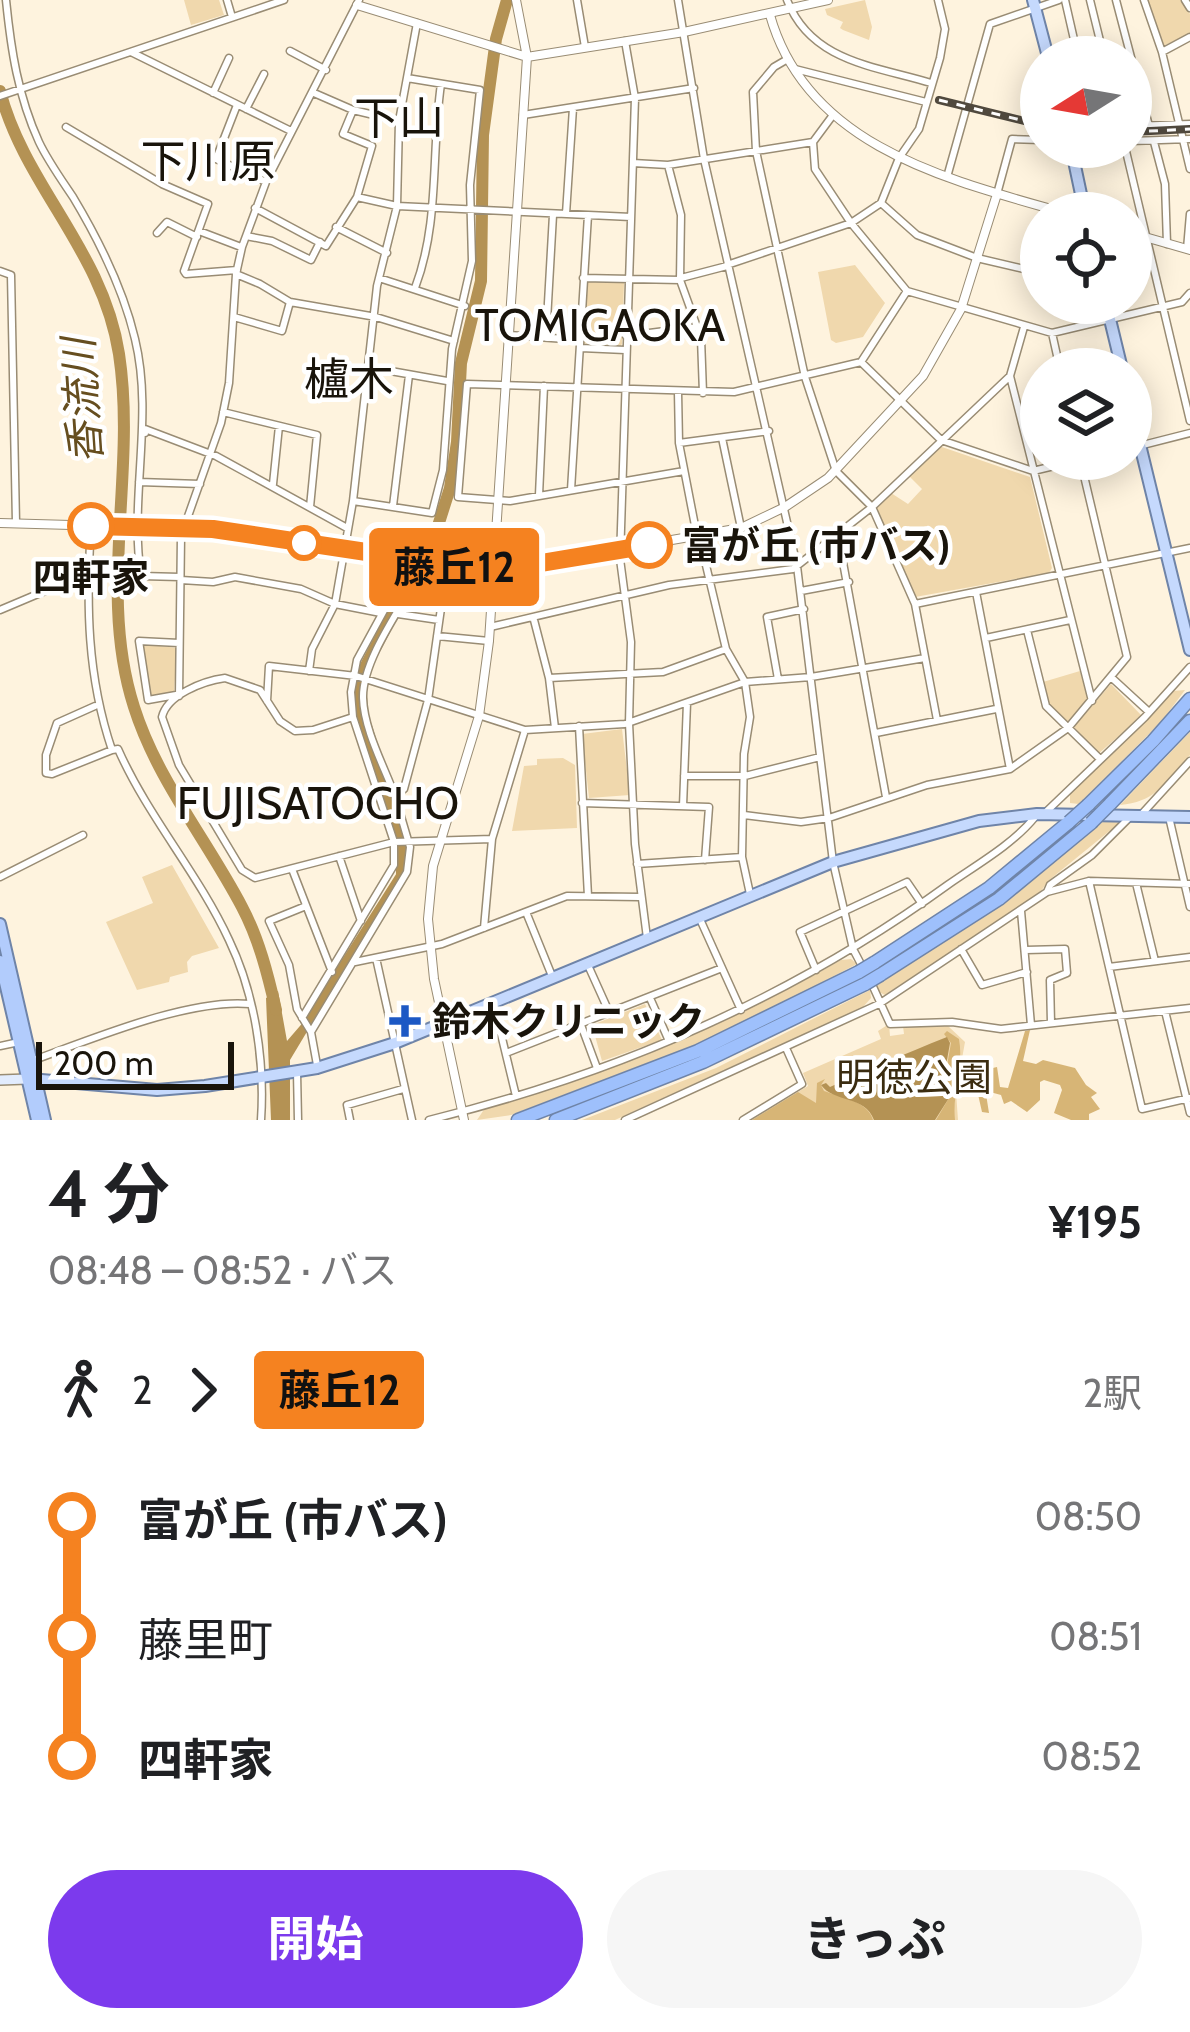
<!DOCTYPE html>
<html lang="ja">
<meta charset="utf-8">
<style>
:root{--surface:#fff;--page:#f6f6f6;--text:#202124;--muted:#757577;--accent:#7c3aed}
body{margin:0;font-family:Cabin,"Noto Sans JP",sans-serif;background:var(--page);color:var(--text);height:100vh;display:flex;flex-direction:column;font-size:45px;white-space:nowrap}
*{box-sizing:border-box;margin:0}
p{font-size:39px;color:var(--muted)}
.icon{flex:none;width:66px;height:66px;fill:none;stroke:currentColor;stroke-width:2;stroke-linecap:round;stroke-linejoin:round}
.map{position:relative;height:1120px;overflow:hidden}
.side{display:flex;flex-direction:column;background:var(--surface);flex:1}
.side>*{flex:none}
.badge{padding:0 24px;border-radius:9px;font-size:42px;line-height:78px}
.needle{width:78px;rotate:259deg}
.controls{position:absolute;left:1020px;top:36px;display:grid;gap:24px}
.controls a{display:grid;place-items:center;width:132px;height:132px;border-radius:50%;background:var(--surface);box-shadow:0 6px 30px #0003;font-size:60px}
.scale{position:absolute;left:36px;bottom:30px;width:198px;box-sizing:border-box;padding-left:12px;border:6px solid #19140b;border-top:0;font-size:33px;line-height:42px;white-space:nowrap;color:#19140b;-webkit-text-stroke:9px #fff;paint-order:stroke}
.map>.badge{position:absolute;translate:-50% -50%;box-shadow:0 0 0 6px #fff}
.legs{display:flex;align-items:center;gap:18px;height:132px;padding:0 48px;font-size:39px}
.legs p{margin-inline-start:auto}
.headline{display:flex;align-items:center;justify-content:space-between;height:204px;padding:0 48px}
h1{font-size:66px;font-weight:700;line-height:90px}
.primary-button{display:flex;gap:24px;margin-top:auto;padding:24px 48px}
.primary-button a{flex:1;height:138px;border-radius:72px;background:var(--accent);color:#fff;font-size:48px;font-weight:700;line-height:138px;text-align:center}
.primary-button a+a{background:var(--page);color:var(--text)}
ul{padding:0 48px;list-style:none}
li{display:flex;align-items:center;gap:42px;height:120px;font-size:45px}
li i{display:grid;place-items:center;width:18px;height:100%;margin:0 15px;background:currentColor}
li i::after{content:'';width:30px;height:30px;margin:-15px;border:9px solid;border-radius:50%;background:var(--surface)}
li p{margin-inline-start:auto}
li:first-child i{background:linear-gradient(#0000 50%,currentColor 0)}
li:last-child i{background:linear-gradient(currentColor 50%,#0000 0)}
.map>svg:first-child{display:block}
.green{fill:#f0d8ad}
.forest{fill:#d7b576}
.water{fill:#b49254}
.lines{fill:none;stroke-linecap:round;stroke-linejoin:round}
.river{stroke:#b49254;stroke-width:12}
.minor-casing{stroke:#998c74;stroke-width:9}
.tertiary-casing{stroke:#998c74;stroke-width:10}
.secondary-casing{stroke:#998c74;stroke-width:12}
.primary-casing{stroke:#6f84a8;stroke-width:14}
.trunk-casing{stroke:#6f84a8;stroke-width:14}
.motorway-casing{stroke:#6f84a8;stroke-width:15}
.minor{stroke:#fff;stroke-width:6}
.tertiary{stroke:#fff;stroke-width:8}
.secondary{stroke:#e2ecfe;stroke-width:9}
.primary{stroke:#c5d9fd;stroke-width:10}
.trunk{stroke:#b2ccfc;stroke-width:10}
.motorway{stroke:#9ec0fc;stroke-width:12}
.rail-casing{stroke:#50493e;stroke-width:8}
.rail{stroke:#fff;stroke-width:3;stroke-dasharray:9;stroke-linecap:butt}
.motorway-bridge-casing{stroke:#6f84a8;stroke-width:15;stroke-linecap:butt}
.motorway-bridge{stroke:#9ec0fc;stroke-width:12}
.line-1-casing{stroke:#fff;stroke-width:27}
.line-1{stroke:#f58220;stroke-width:18}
.stop-1-dot{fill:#fff;stroke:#f58220;stroke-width:6}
.poi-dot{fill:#1c58c4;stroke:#fff;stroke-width:4.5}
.labels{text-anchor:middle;stroke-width:9;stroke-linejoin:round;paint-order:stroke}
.stop-label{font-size:39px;font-weight:bold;fill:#19140b;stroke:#fff;text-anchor:start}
.poi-label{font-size:39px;font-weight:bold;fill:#19140b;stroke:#fff;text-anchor:start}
.park-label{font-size:39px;fill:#3b2c10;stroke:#fff}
.water-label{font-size:42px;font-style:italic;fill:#664e1f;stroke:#fff}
.quarter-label{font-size:45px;fill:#19140b;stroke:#fff}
</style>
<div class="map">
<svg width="1190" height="1120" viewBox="0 0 1190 1120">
<rect width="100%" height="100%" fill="#fef3de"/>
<path class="green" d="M184,0H219L224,15L191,25Z
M865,0L872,27L869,40L843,30L840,28L843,22L827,15L825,9Z
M1148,0H1181L1190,14V34L1163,46Z
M855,265L885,303L863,337L836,343L831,340L818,272Z
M589,279L624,283L622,344L619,348L582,343L585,282Z
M939,446L1030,477L1052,568L1049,573L915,597L875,510L891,493L908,504L922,489L909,476Z
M143,644L177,648L174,693L149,696Z
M1080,671L1088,700L1066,723L1048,705L1043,682Z
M1111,684L1142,716L1098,754L1074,727Z
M1185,690L1161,722L1079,804L1070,803V793L1173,691Z
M622,729L630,795L589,798L582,734Z
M1190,732V755C1166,781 1157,802 1120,805Z
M563,758L575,765L577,828L512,831L524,766L537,765V759Z
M1105,820H1123L1048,881L1039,894L885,995L879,992L876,986L1015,893Z
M172,865L219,948L192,956L187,962L188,972L170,977L169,982L137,990L106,922L153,903L142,877Z
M851,959L857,964L718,1036L511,1115L477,1120L485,1108C610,1071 729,1024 841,960Z
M870,990L871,998L863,1007L615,1120H582L716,1068Z
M645,1004L662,1040L602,1061L592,1025Z
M889,1024L890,1036L904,1034L903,1026H948L965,1042L956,1092L958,1120H750L808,1086L803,1073L881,1039L878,1031Z"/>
<path class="forest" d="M1030,1030L1023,1061L1036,1064L1043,1060L1075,1068L1086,1085L1097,1093L1091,1097L1100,1109L1089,1114V1120H1071L1054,1113L1062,1090L1060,1085L1044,1080L1040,1082V1100L1027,1112L1011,1101L1004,1104L1001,1095L990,1092L986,1094L989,1113L982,1112L977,1090L980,1071L997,1067L1000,1087L1008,1088L1025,1031Z
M947,1031L959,1039C964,1066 952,1093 955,1120H936L949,1098L943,1088L951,1043L944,1034Z
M825,1079L821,1085L824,1091C840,1097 868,1101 873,1120H752L798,1092L816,1103L817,1083Z"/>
<path class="water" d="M278,991L287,1041L312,1012L317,1015L290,1060V1120H271L266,998Z
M947,1037L950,1043L942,1088L949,1098L935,1120H874C865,1095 834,1103 821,1085L826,1083L830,1087C869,1069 902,1055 947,1037Z"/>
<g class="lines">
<path class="river" d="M0,91C25,187 103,250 119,354C137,472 97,592 134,707C157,780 207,840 242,907C259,939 268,975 276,1010
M308,1024L402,876V839L362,714L360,677L437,529L450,488L457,442L461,363L481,281L483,135L496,39L507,0"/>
<g class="minor-casing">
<path id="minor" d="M6,0C11,50 18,96 39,142C48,161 61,179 73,197C100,242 123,288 135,339C154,417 129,498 141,576L180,577
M227,0L232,17
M577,0L585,47
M678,0L704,159L797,566L833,862L853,949L863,968
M787,0C811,62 875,66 931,83
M1065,0L1078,57
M1090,0L1104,57
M1116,0L1149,126
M1144,0L1162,52L1190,169
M1185,0L1190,8
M625,41L635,98L620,559L631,642L629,723L635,844L647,938
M290,51L326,70
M131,52L291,131
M1162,52L1190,37
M786,60L774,67L753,92L756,151L805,377L836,471L872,507L915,604L937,720
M795,69L926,102
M213,93L229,58
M314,93L353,110L399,121
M0,96L284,0
M237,105L216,159L266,182
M246,109L264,74
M523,115L694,88
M833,115L813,142L815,169L851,223L907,291L1052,333L1182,302L1190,293
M1131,126L1190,124
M66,127L162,184L208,204L184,271L186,274L237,270
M1131,141L1190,139
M1154,142L1165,184L1167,244
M1125,147L1190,421
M633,163L668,165L813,142
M668,165L681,215L680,280L701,338L703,393
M947,177L990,24L1059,0
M997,194L1012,139L1041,140
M357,197L397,206L631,217
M881,203L917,235L977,258L1041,273
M255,208L326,246L357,197L372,146L343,134L353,110
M566,214L573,108
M336,227L387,253
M199,231L241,247
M157,233L167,222L197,237
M246,236L272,241L311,260L320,242
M1187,249L1190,214
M727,265L851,223L881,203L899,158L919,129L940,58L945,29L938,0
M0,271L11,275L16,523
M236,274L260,284L290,302L376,317L454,341
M379,278L465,306
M583,278L680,280
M681,278L727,266
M415,288C440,222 431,153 441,84
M234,317L282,331L290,302
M1024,327L1010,376L1092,701
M1052,333L1060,369
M507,335L580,340
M626,336L696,327
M546,338L553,215
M581,348L625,350
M861,362L941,440L1033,471L1079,460
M368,367L447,381
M678,392L679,443L697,536
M223,412L317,435L310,507
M145,433V429L216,456L347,528
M722,438L741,528
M679,443L769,431
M1131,448L1190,433
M684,471L510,501L458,497L467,384L734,392L861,362L907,291
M139,482L200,484
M273,484L279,426
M571,490L588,215
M539,495L544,386
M353,501L432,513L443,470L452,349L472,261L470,185L480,90L407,78
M393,506L409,375
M91,526C86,604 87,676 112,750L118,749C148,817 198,873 229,940C255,994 265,1061 261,1120
M838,535L886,797
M699,536L726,649L745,682L750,717L744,754L742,857L750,894
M181,580L213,582L235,577L301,589L335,604L381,613
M801,591L849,582
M976,592L1010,769
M915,604L1190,548
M0,610L71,580L87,581
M398,614L439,620
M534,620L549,678L555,728
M490,627L669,585L793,569L872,507L1010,376
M1027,630L1046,706L1099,758
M437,636L489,641
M986,638L1070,620
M309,671L312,649L335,604L353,501L377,286L397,206L399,121L417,23
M549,678L663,672L726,649
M1112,678L1149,712
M778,679L767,617L804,609
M176,695L148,700L139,641L179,643
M179,696L181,536L221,423L229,383L236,274L242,247L266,182L359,0
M267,701L269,666L356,676L525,730L625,724L745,682L811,677L925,658
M95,706L57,723L46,755V773L52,774L112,750
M353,717L313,730L295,731L280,721L260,690L225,678C203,681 167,695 162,717L179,765L242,870L255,878L394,842L492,839
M579,726L588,896
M876,733L996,709
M684,776H745L820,757
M395,796C384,766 364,730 363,698C362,657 408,599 426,562
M582,803L709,807L705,860
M683,806L687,703
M1047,811L1145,717L1190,667
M744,815L801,822L829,818L927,785L1010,769L1068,728L1127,657L1080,459
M1140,816L1190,761
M1169,817L1190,907
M339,856L361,921
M637,864L742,857
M292,869L332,972
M0,877L83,835
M1089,881L1142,1109L1190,1098
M1136,883L1155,961
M1047,892L1089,881L1190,884
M306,906L269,921L289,965L297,1009L311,1032L317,1065
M1021,911L1031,1025
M526,912L552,976
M699,917L741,1010
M484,928L492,839L525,730
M961,949L982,985L1027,972
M1026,950L1065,949L1067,973L1050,980L1051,1023
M376,958L412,1120
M355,962L442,944L567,896L640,897
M587,963L610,1014
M1109,967L1190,957
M816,970L800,932L907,882L922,904
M870,980L890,1024L952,1022L1001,1029L1190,1008
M650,998L669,1041
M493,1001L516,1096
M1165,1011L1190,1113
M302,1018L394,865V842L353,717L351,692L357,660L412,559
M581,1025L597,1068
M311,1032L407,872L410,847L395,796L404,789L428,700L447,566
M0,1046L19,1042
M506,1053L722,968
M34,1060C92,1039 190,998 250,1004
M297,1072L298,1120
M350,1120L347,1105L403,1089
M429,1120C616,1074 793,997 949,884C978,864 1013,844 1035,817
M625,1120L879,1004L1047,892L1050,885L1092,855L1131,816
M743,1120L802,1084L786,1048"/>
</g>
<g class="tertiary-casing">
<path id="tertiary" d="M357,5L527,57L684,32L828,0
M770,15C807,147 949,180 1065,213
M1131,233L1190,250
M0,523L213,529L493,571L741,528L785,507L828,478L923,376L961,309L997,194
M464,1120L434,979L428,919L433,866L479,716L489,641L527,57L516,0"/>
</g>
<g class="secondary-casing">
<path id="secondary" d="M0,1080L27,1079"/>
</g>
<g class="primary-casing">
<path id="primary" d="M1033,0L1048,57
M1071,147L1085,213
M1106,303L1122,369
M1131,408L1190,650
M30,1079L157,1090L205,1086L317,1068L395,1043L833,862L979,821L1037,814L1190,817"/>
</g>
<g class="trunk-casing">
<path id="trunk" d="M0,924L45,1120
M0,961L37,1120"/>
</g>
<g class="motorway-casing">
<path id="motorway" d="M1110,804L1190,721
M1088,805L1153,741L1190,699
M874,963L989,888L1069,822
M880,975L999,899L1091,823
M518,1120L698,1051L859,972
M556,1120L703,1062L865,984"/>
</g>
<use href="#minor" class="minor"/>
<use href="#tertiary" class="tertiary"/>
<use href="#secondary" class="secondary"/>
<use href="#primary" class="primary"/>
<use href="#trunk" class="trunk"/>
<use href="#motorway" class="motorway"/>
<g class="rail-casing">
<path id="rail" d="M939,100L1041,125
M1131,132L1190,129"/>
</g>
<use href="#rail" class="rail"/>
<g class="motorway-bridge-casing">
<path id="motorway-bridge" d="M1069,822L1088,805
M1091,823L1110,804
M859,972L874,963
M865,984L880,975"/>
</g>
<use href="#motorway-bridge" class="motorway-bridge"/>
</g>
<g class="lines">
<g class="line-1-casing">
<path id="line-1" d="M91,526L213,529L493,571L649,545"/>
</g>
<use href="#line-1" class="line-1"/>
</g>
<g class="stop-1-dot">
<circle cx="91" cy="526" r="21"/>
<circle cx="304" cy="543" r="15"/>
<circle cx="649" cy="545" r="21"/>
</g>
<path class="poi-dot" d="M399 1003h12v12h12v12h-12v12h-12v-12h-12v-12h12z"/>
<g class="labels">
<g class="stop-label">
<text x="682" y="559">富が丘 (市バス)</text>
<text x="91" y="591" text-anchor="middle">四軒家</text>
</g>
<g class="poi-label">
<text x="432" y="1035">鈴木クリニック</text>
</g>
<g class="park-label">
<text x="914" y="1091">明徳公園</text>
</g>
<g class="water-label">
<text transform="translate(82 401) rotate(-94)" y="15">香流川</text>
</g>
<g class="quarter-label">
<text x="399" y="134">下山</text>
<text x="208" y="177">下川原</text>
<text x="600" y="341">TOMIGAOKA</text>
<text x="349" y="395">櫨木</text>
<text x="318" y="819">FUJISATOCHO</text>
</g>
</g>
</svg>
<div class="controls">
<a><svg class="needle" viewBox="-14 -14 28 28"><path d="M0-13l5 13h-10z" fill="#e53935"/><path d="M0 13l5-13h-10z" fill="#757577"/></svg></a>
<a><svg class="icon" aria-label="locate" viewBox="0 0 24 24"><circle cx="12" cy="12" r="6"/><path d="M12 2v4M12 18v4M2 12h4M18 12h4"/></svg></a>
<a><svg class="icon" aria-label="layers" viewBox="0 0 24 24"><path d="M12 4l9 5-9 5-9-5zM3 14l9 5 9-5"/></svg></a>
</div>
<div class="scale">200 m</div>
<b class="badge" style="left:454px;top:567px;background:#f58220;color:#111">藤丘12</b>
</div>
<section class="side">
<div class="headline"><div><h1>4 分</h1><p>08:48 – 08:52 · バス</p></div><b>¥195</b></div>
<div class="legs"><svg class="icon" aria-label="walk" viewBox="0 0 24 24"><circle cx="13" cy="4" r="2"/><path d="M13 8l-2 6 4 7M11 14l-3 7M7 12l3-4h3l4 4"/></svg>2<svg class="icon" aria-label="forward" viewBox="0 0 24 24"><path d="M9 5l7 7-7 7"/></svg><b class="badge" style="background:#f58220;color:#111">藤丘12</b><p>2駅</p></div>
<ul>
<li><i style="color:#f58220"></i><b>富が丘 (市バス)</b><p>08:50</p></li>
<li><i style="color:#f58220"></i><span>藤里町</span><p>08:51</p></li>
<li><i style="color:#f58220"></i><b>四軒家</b><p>08:52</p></li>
</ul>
<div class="primary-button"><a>開始</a><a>きっぷ</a></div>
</section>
